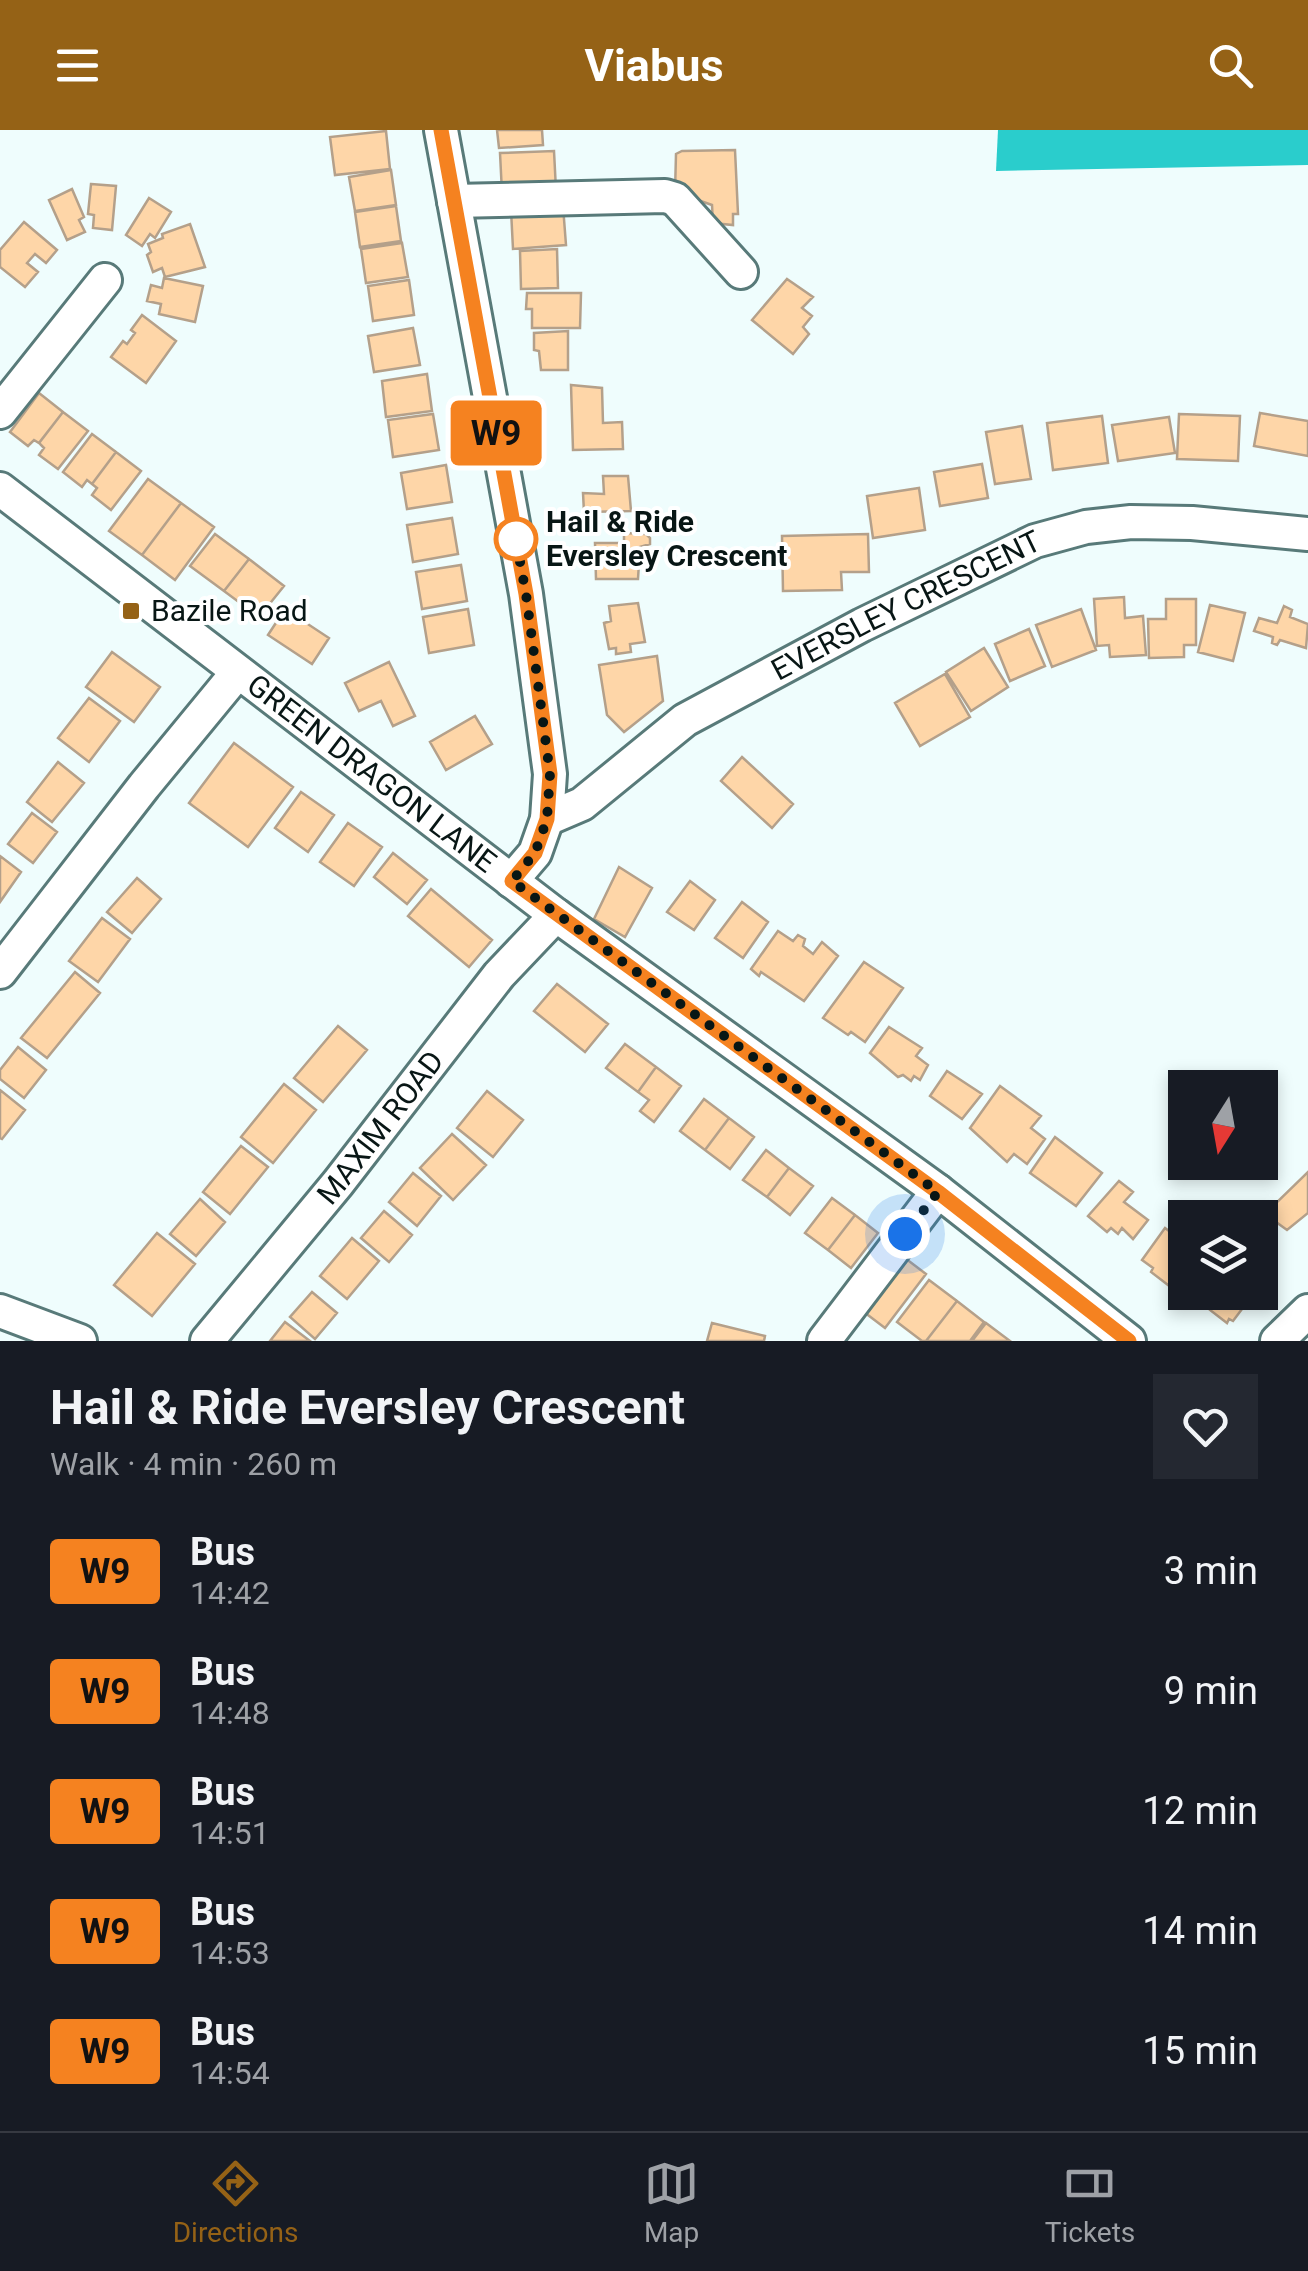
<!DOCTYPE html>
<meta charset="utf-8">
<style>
:root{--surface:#171b24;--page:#242831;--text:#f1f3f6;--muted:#9ea1a6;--line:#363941;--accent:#956216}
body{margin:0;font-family:Roboto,sans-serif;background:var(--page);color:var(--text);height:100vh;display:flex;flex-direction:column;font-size:38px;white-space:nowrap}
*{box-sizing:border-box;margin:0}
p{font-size:32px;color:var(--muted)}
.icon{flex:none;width:55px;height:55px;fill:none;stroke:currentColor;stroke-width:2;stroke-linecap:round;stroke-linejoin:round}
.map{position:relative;height:1211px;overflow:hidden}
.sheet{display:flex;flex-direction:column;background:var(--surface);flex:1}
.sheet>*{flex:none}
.badge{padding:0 20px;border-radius:8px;font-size:35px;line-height:65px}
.needle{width:65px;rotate:191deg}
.fabs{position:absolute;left:1168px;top:940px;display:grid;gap:20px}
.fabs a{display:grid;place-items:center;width:110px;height:110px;border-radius:0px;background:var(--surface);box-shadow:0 5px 15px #0003;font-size:50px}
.you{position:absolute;width:50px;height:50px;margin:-25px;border:8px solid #fff;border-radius:50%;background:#1a73e8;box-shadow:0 0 0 15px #1a73e833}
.map>.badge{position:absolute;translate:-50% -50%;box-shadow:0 0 0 5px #fff}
.round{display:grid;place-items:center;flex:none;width:105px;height:105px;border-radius:0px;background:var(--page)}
.overview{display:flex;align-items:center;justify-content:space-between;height:170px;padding:0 50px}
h1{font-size:48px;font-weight:700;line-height:75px}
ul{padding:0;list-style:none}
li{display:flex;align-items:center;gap:30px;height:120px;padding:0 50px}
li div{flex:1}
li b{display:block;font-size:38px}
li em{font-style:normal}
li .badge{min-width:110px;font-weight:700;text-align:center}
header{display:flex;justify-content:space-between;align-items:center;height:130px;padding:0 50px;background:var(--accent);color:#fff;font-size:45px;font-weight:700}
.tabs{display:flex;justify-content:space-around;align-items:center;height:140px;border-top:2px solid var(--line);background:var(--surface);font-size:28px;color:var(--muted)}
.tabs a{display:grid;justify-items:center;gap:5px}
.tabs .active{color:var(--accent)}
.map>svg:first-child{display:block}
.forest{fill:#2acdcc}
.building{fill:#fed6a8;stroke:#b4a08a;stroke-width:2.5}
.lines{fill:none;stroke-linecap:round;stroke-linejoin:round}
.minor-casing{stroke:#587a79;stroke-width:38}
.minor{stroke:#fff;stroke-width:32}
.line-casing{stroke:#fff;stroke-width:22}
.line{stroke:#f58220;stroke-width:15}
.walk{stroke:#081615;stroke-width:10;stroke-dasharray:0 18}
.stop-dot{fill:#fff;stroke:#f58220;stroke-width:5}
.poi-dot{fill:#956216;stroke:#fff;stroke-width:4}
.labels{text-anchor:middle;stroke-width:8;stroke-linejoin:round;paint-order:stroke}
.stop-label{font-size:30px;font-weight:bold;fill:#081615;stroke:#fff;text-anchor:start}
.street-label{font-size:30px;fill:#081615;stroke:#fff}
.poi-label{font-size:30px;fill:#081615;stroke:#fff;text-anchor:start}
</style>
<header><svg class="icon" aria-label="menu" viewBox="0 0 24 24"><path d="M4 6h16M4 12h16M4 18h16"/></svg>Viabus<svg class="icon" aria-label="search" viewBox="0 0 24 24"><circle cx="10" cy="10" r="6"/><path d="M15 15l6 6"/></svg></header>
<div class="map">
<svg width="1308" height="1211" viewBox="0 0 1308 1211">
<rect width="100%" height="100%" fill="#effdfd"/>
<path class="forest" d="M998,0H1308V35L996,41Z"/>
<path class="building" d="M497,0H542L543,15L499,18Z
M386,1L390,39L335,45L330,7Z
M735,20L738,84H733V95L713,93L712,75L675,62L676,24L682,21Z
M554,21L556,60L502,63L500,23Z
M391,40L396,75L355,81L349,47Z
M91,54L116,56L112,100L93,98L94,85L88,84Z
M72,59L84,87L79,90L85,102L67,110L49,70Z
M149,68L171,82L155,108L150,104L142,116L126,105Z
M396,76L401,111L360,117L355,82Z
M563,76L566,115L513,119L511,80Z
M24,92L57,120L46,133L35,124L27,133L38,142L25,157L0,137V120Z
M190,94L205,137L165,147L162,138L153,142L147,125L151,122L148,114L163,108L162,104Z
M402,113L408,147L366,153L361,119Z
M557,119L558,158L521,159L520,121Z
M164,148L203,156L195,192L159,184L161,174L147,171L151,155L162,158Z
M787,149L813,167L802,178L812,186L803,197L809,204L793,224L752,190Z
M409,150L414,185L373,191L368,156Z
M527,163H581L580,198H532V179H526Z
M142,185L176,211L146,253L111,227L123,211L127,214L135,203L131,200Z
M413,198L420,235L374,242L368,206Z
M568,201V240H541L539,221L534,220V203Z
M427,244L432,281L386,287L382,251Z
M571,255L602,258L603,293L622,292L623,319L573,320Z
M39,263L63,282L39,313L34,310L28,316L10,302Z
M63,282L88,301L58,339L39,325L44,318L39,313Z
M1260,283L1308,291V326L1254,316Z
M433,284L439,320L393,327L388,290Z
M1179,284L1240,286L1238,331L1177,329Z
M1102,286L1108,333L1053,340L1047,293Z
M1169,287L1175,323L1118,331L1112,295Z
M1022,296L1031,349L995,354L986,302Z
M92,304L116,322L92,354L87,350L82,357L63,342Z
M116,322L141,341L111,380L92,365L97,358L92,354Z
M982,334L988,368L940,376L934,342Z
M446,335L452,372L407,379L401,343Z
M603,346H628L631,381L584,382L583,363L604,364Z
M148,349L181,373L142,425L109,401Z
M919,358L925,400L873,408L867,366Z
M181,373L214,397L175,450L142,425Z
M452,388L458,424L413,432L407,395Z
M624,403L646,404L650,408V414L640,417L638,449H596L595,413H624Z
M215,404L249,429L224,461L190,436Z
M868,404L869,442H841L842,460L783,461L782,406Z
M249,429L284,456L259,487L224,461Z
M461,435L467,471L422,479L416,442Z
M1124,467L1125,488L1143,486L1146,525L1110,527L1109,515L1097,516L1094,469Z
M1166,469H1196V515H1184V527L1149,528L1148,489H1166Z
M638,473L645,512L630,514L631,522L616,524V518L609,519L604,493L611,491L609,476Z
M1210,475L1245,483L1233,531L1198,522Z
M1284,476L1292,480L1290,487L1308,494L1306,518L1280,510L1277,515L1272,513L1273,507L1254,501L1259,488L1277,493Z
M285,479L329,508L312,534L268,505Z
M468,479L474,515L429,523L423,487Z
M1081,479L1096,520L1052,537L1036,495Z
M1029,499L1045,536L1010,551L995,514Z
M984,518L1008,557L971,581L946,542Z
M112,522L160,557L134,592L86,557Z
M657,526L663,571L624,602L607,585L599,535Z
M389,532L415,586L393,596L381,571L359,581L345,553Z
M945,544L970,587L920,616L895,573Z
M89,568L120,591L89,632L58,608Z
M475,586L492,614L446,640L430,612Z
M234,613L293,657L248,717L189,673Z
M742,627L793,674L772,698L721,651Z
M58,632L84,653L52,692L27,672Z
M301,662L334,685L308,722L275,698Z
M32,683L57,702L33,733L8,714Z
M348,693L382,717L354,756L320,732Z
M393,723L427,750L407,774L374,747Z
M0,726L21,742L0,772Z
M619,737L652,758L625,807L594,789Z
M137,748L161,769L132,803L107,782Z
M690,751L715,770L694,800L667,782Z
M431,759L492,810L469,837L408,786Z
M742,772L768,792L743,828L715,808Z
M102,788L130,809L98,852L69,831Z
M778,801L793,811L798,805L805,809L803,816L813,824L822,812L838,826L804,871L761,842L759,846L751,839Z
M864,832L903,858L865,912L851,902L848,905L823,888Z
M75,842L100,863L47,928L21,908Z
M557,854L608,894L585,922L534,881Z
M338,896L367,920L323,972L294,948Z
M889,897L922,918L916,926L928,935L920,950L914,946L911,951L903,945L898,947L870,923Z
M625,914L656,937L638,962L606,938Z
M18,917L46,940L24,968L0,949V940Z
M656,937L681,956L654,992L640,981L649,970L638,962Z
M947,941L982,964L962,989L930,966Z
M284,954L316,980L273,1033L241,1007Z
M1000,956L1041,986L1031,998L1045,1009L1027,1034L1014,1024L1007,1032L970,998Z
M0,960L25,980L2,1009L0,1008Z
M487,961L523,990L493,1027L457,998Z
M704,969L729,988L705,1020L680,1001Z
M729,988L754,1007L730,1039L705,1020Z
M452,1004L486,1035L453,1070L420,1038Z
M1055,1007L1102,1043L1076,1076L1030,1043Z
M241,1016L268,1037L230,1084L203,1062Z
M766,1020L789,1038L767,1067L743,1050Z
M789,1038L813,1056L790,1085L767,1067Z
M1308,1042V1083L1287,1100L1265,1084Z
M413,1043L441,1066L417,1096L389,1072Z
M1119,1051L1133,1062L1124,1072L1148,1090L1133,1109L1122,1098L1118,1104L1111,1098L1107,1102L1088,1086Z
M832,1068L855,1085L828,1120L805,1103Z
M200,1069L225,1092L196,1126L170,1104Z
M384,1081L412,1105L389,1132L361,1108Z
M855,1085L878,1103L851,1138L828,1120Z
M1165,1098L1185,1113L1183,1158L1172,1150L1168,1155L1151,1142L1153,1138L1142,1130Z
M157,1103L195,1134L152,1186L114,1155Z
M352,1108L379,1131L347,1169L320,1146Z
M901,1125L926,1144L885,1198L860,1179Z
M929,1150L957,1171L926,1211H922L897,1192Z
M312,1162L337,1183L315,1209L290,1187Z
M1193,1162H1253L1254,1163L1233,1191L1229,1189L1227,1193L1210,1180L1212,1176Z
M957,1171L984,1192L970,1211H926Z
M285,1192L310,1211H270Z
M712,1193L765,1206L764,1211H707Z
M986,1193L1010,1211H972Z"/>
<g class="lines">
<g class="minor-casing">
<g id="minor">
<path d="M441,0L526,464L550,644L547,689L535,723L511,751"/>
<path d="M454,71L665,66L675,69L741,142"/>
<path d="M0,282L105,150"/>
<path id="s1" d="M0,359L556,785L938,1061L1129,1211"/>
<path id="s2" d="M547,689L582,674L685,590L862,495L1035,411L1086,397L1131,392L1192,393L1308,404"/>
<path d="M0,842L144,656L237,543"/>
<path d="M0,1181L80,1211"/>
<path id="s3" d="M207,1211L338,1053L499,845L556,785"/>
<path d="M824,1211L938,1061"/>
<path d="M1277,1211L1308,1181"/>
</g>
</g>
<use href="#minor" class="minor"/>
</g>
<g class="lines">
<g class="line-casing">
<path id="line" d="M441,0L526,464L550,644L547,689L535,723L512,751L938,1062L1129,1211"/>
</g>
<use href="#line" class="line"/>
<path class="walk" d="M516,409L513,394L526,464L550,644L547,689L535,723L512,751L938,1062L905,1104"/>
</g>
<circle class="stop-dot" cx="516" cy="409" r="20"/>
<rect class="poi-dot" x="121" y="471" width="20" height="20" rx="5"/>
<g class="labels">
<g class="stop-label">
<text x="546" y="402">Hail &amp; Ride<tspan x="546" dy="34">Eversley Crescent</tspan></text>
</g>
<g class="street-label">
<text dy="10" stroke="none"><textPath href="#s2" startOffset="420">EVERSLEY CRESCENT</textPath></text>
<text dy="10" stroke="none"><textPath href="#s1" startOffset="468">GREEN DRAGON LANE</textPath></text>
<text dy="10" stroke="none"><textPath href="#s3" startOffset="275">MAXIM ROAD</textPath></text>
</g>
<g class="poi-label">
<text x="151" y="491">Bazile Road</text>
</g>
</g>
</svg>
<div class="fabs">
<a><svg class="needle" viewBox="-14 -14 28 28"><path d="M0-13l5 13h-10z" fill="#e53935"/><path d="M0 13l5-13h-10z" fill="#9ea1a6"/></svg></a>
<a><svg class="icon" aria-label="layers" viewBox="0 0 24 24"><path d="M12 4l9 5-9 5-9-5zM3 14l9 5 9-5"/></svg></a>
</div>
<div class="you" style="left:905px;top:1104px"></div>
<b class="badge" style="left:496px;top:303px;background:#f58220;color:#111">W9</b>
</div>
<section class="sheet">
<div class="overview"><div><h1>Hail &amp; Ride Eversley Crescent</h1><p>Walk · 4 min · 260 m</p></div><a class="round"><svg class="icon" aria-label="heart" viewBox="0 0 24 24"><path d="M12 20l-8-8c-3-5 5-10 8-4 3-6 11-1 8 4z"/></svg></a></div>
<ul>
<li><span class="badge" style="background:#f58220;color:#111">W9</span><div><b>Bus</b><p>14:42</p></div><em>3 min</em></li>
<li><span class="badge" style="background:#f58220;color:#111">W9</span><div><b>Bus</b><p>14:48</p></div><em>9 min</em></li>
<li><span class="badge" style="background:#f58220;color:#111">W9</span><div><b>Bus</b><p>14:51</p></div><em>12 min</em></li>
<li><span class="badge" style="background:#f58220;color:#111">W9</span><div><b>Bus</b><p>14:53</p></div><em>14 min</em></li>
<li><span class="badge" style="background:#f58220;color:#111">W9</span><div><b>Bus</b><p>14:54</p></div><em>15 min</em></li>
</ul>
</section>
<nav class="tabs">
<a class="active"><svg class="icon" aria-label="directions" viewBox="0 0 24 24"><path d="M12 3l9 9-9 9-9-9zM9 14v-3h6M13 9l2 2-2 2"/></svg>Directions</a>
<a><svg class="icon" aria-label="map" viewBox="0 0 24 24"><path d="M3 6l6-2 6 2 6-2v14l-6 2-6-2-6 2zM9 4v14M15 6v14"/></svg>Map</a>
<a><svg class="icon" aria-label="tickets" viewBox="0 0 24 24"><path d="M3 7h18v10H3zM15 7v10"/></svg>Tickets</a>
</nav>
